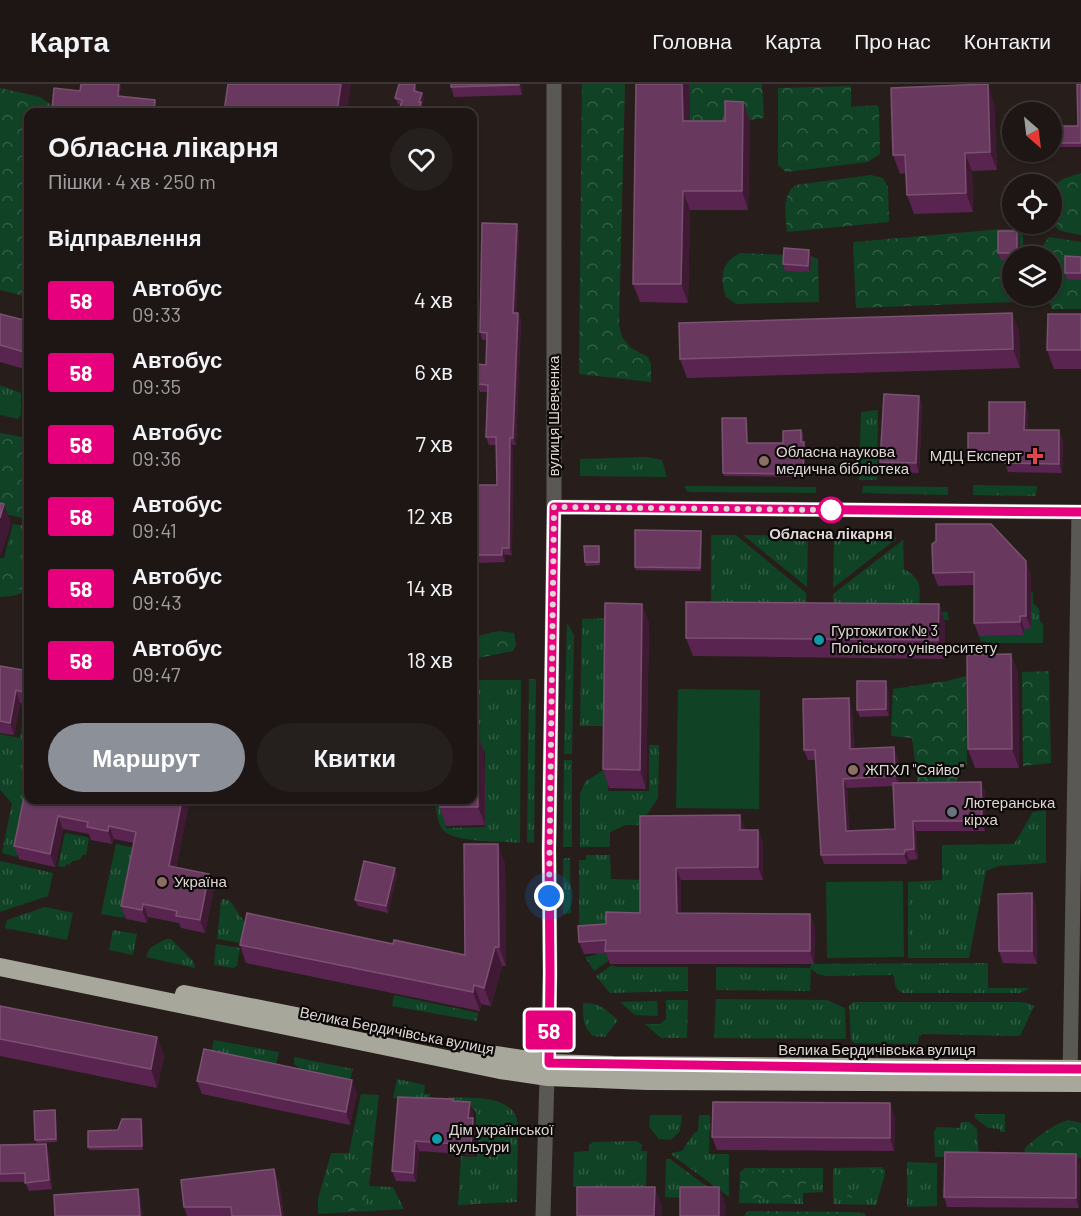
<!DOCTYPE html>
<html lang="uk">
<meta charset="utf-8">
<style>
:root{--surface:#1d1614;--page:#251f1d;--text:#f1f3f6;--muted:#a09fa0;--line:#3b3534;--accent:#8c9099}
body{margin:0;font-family:Barlow,sans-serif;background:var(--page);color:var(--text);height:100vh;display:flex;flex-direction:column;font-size:22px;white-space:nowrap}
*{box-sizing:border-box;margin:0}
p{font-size:20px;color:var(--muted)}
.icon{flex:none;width:33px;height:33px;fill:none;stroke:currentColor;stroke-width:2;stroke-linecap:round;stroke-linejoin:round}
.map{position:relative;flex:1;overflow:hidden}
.panel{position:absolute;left:24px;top:24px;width:453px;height:696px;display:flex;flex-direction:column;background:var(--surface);border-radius:12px;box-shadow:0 2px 4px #0004,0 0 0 2px var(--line)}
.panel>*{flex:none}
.badge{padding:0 12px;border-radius:4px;font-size:21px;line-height:39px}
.needle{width:39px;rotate:152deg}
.controls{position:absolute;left:1002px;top:18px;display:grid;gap:12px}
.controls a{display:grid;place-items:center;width:60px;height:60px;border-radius:50%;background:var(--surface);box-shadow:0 2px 4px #0004,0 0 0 2px var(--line);font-size:30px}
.you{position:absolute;width:30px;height:30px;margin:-15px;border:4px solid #fff;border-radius:50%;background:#1a73e8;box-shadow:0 0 0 9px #1a73e833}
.map>.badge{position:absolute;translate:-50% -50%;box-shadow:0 0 0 3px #fff}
h2{padding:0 24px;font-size:22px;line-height:54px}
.round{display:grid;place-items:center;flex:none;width:63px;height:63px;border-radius:32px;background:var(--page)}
.summary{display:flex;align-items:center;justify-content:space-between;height:102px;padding:0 24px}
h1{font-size:28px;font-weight:800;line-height:45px}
.action{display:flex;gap:12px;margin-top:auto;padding:12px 24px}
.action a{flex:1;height:69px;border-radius:36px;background:var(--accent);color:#fff;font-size:24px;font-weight:800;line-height:69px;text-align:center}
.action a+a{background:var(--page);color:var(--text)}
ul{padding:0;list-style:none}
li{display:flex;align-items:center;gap:18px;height:72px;padding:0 24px}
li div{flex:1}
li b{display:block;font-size:22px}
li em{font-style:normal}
li .badge{min-width:66px;font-weight:700;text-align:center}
header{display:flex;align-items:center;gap:36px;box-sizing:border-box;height:84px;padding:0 30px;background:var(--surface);border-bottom:2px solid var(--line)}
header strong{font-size:28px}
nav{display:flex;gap:33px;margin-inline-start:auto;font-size:21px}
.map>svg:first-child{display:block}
.grass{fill:url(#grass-tufts)}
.forest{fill:url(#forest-crowns)}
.pitch{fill:#104225}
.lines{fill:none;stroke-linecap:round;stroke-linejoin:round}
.minor{stroke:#595854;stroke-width:15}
.highway{stroke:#a8a79b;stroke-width:18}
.wall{fill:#5a2450;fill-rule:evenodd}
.shaded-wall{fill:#401a35}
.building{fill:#68385e;stroke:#7b5171;stroke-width:1.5}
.line-casing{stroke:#fff;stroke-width:14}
.line{stroke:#e6007e;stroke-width:9}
.walk{stroke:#ded7d5;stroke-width:6;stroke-dasharray:0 10.8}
.health-dot{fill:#e0444e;stroke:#0d0908;stroke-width:2}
.education-dot{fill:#8d6e63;stroke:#0d0908;stroke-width:2}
.stop-dot{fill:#fff;stroke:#e6007e;stroke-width:3}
.culture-dot{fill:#0f9aa8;stroke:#0d0908;stroke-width:2}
.worship-dot{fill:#6b7280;stroke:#0d0908;stroke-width:2}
.labels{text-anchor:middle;stroke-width:4.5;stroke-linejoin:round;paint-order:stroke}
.street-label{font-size:15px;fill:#ded7d5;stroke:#0d0908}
.poi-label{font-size:15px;fill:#ded7d5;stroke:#0d0908;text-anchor:start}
.stop-label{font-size:15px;font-weight:bold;fill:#ded7d5;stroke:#0d0908}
</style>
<header>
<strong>Карта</strong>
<nav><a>Головна</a><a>Карта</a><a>Про нас</a><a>Контакти</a></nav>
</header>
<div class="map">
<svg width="1081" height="1132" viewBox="0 0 1081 1132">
<defs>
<pattern id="grass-tufts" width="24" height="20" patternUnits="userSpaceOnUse" patternTransform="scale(1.5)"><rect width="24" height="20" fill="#104225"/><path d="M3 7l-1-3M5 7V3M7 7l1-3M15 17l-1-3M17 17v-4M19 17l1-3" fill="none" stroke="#325d44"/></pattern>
<pattern id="forest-crowns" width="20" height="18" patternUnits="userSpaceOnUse" patternTransform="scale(1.5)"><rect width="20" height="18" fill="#104225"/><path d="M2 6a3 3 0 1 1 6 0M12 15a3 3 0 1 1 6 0" fill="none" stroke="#325d44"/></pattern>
</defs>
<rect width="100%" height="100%" fill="#271e1b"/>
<path class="grass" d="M0,301L21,309V331L18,335L0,331Z
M878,326L877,396H859L861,328Z
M647,373L662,376L667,393L580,392V375Z
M973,401L1037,402L1036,412L973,411Z
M684,402L816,403V409L691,408L687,407Z
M863,402L948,403V411L862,409Z
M13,440L27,442L28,445L24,493H28V507L12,512L0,513V474H4Z
M711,451H736L806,509L807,524L711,523Z
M743,451L808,452L807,503Z
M834,452L896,453L895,456L833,504Z
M903,456L904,485C925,497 919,505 919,528H947L949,536C920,535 854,539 833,519V510Z
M1031,508H1033V519L1039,525L1040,537L1043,540V559H987L981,557L979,552L1024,551V545L1031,544Z
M610,534V642H580L582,535Z
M567,539L574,551L572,670H564Z
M529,595H536L534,759L527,758Z
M473,596H521L520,759C503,757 452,759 442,745C437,738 437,726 435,717H446V744L485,743V667H473Z
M26,621L28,622V713L17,773L2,769L12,719L0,706V650L20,654Z
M649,661H659L658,714L640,741H626L610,748V763H580V710L585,698L608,683V707H649Z
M564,676H572V763H563Z
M1046,726V779L999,782L986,787L969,874H908V798L942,796V761L1014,760L1033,728Z
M65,749L87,753L89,755L86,771H83L79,776L73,777L69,781L66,780L65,783L58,782Z
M116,760L140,765L124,834L101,830Z
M586,771H610L611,795L641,796L642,839H608V877L594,887L585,873L596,871L595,853L579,847V776H586Z
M565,774H570L571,829L563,830V775Z
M0,777L53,789L48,812L0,828Z
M223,815L230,817L245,839L241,859L217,855L221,817Z
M45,823L73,829L67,856L5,844L7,836Z
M113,846L137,850L133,871L109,866Z
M166,855H171L194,878L195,884L146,873L150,864Z
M216,860L240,864L237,882L233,884L214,881Z
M988,879V904H1030L1020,909H903C894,906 895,899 894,891L826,892L818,890L811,885L810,907L716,906V883L810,884L811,880Z
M612,881L617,883H688V907L610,909L596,892Z
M394,911L478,929L477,937L392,922Z
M716,915L827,916L845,924L846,955L714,954Z
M666,916H688L687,954H661L645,940H660L666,935Z
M657,917L658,932L635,931L620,918Z
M853,918H1019L1028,919L1034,922L1020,952L924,950L919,952L918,960L854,959L851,956L849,922Z
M583,919C599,918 606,926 618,936L605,953L593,952C583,943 583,933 583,919Z
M214,956L279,968L276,981L211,969Z
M294,973L353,985L350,997L303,987L294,980Z
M397,995L425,1001L424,1010H430V1017L393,1014Z
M361,1010L379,1011L369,1102L393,1103L404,1125L318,1130V1115L331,1069H349Z
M448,1013C471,1015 514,1009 518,1040L517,1118L458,1121L461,1072L477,1073L479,1044L476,1040V1028L472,1024L447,1020Z
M975,1030H1005V1048H1000V1045L988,1044L975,1034Z
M650,1031H682L680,1047L671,1056L659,1055L649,1043Z
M699,1031H710L709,1070H729V1113L672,1071V1069L682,1067L694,1049L698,1047Z
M961,1038H969L977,1045L979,1074L935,1073L934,1048L937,1043L960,1044Z
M637,1057L642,1061L641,1067H647L646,1103H573L574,1068L589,1067V1061L593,1058Z
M666,1075H670L725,1116L665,1113Z
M907,1078L937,1079V1122L907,1123Z
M882,1083L885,1086V1090L876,1121L833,1120V1084Z
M745,1084H823V1108L803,1109V1120L739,1119L740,1091V1088Z"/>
<path class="forest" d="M582,0H625L619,241L622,253L631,264L648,273L651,280V298L579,290Z
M689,0H762L764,34L750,36L690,56Z
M851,2V23L877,21L879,24L880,70L868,78L786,88L778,81V4Z
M0,4L40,13L53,22L52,28H28V213L0,206Z
M1081,89V151L1061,147L1051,140L1052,103L1063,95Z
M871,91L883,94L888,103L889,138L787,148C786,131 781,113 795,101Z
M1002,145H1018L1023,151V172H1012V212H1022L1013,218L856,224L853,163L854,158Z
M1049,153L1081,158V225H1052L1047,212H1052V172H1044L1043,161Z
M740,169L811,172L818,175L819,218L736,220L726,213C720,194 720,179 740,169Z
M0,349L28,354L27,435L0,429Z
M0,484C7,484 13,484 16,491L28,495V504L0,508Z
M499,547L514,549L516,561L513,567L473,575V553Z
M1049,587L1051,679L1023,682L1022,588Z
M966,592L967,680L955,699L918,701L912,654L891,652L893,605L947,597Z
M1068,1036L1081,1039V1074L1024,1071L1025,1064C1037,1053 1052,1041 1068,1036Z
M363,1040L372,1045L373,1052L366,1118L361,1125L357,1126C332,1128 317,1132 322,1101L331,1095L330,1082L334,1076C346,1073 348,1082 360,1072L361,1065L356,1045Z
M856,1084L883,1086C885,1109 868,1121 847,1112L848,1109C855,1105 861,1103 869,1104L875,1100L873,1092L856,1088Z
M803,1085L807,1091C806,1117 789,1114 769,1114C761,1114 753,1115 745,1115L742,1111L741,1093L745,1088Z
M748,1127L849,1128L864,1129L866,1132H744Z"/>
<path class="pitch" d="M678,605L760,606L759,725L676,724Z
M903,797L904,873L827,874L826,798Z"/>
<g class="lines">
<path class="minor" d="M554,423L1081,428
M1070,995L1079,428
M543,1132L550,889L549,766L554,423V0"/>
<path class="highway" d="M0,883L500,986L548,993L647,997L1081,999
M184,910L316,936
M469,967L549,979L613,981L1081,985"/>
</g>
<path class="wall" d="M81,0H121L119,12L155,16L156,20V28H53L52,26L80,7Z
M415,0L417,8L422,9L424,15L422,21L424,25L423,28H399L401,21L398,20L395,14Z
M522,0V11L454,13L451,3Z
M1081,0V63H1052V42H1078Z
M743,18L750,36L748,126H690L688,219L640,218L633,200L690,37H725Z
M994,19L997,86L972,87L973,128L914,130L907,111L906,89L900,90L893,71Z
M517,140L519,148L516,229H518L521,236L516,361H513L512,471H505V478L479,479L476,471V458H472V401H497L496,361H489L486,353L487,308H480L477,300L486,281L487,256H482L480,248Z
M1020,154V172H1012V176H1001L998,169Z
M811,172L810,188L785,187L783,180Z
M1081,173V196L1067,195L1065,189Z
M1012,229L1019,248L1020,284L687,294L680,275Z
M0,230L28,237V286L0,278Z
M1081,230V285H1054L1047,266Z
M919,312L922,322L919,389L884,388L880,378Z
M1028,328V346L1063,355L1062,389L1008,388L1005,378L971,377L968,368L989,349Z
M748,337V359H783L801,346L803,350V358L805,361L804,393L724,392L723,389Z
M702,450L701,487L636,486L635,483Z
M932,460L1031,490V544L1024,545V551L979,552L974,539V501L938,502L933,489Z
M599,462L600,465V481L586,482L585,478Z
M939,520L945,539V575L693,572L686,554Z
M649,538L646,705L609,704L603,685Z
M1011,570L1018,589L1019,684H975L968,665Z
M0,582L28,587V621L20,619L14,651L0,649Z
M888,604L889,632L860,633L857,626Z
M852,624L854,665L898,673L899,699L981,698L985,708V747H916L918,775L909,776L907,780H824L821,771L816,676H808L804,666ZM893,702L895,745L849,747L847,704Z
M477,649L484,668L485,741L446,742L440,723Z
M28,716H127L176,784L214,803L205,849L181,844L179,839L148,833L147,839L126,835L121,822L134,759L114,755L112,760L91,756L89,750L63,745L55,783L19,775L14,762Z
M640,732L745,744V746H758L763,759V796H681V829L815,843L814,880H610L606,869L584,870L579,858L606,840L640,829Z
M505,779L506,882H502L491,922L481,920L480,927L246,879L240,861L393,860L465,871Z
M397,790L388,829L358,822L355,816Z
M1032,809L1036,822L1037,880L1003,879L999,867Z
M0,922L157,953L164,972L157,1004L0,972Z
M197,997L357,1009L350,1041L202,1010Z
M398,1013L453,1015L454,1017L473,1028V1034L476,1044L474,1071L419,1067L416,1098L396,1097L392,1087Z
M55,1026L56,1029L57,1058L37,1059L35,1056Z
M895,1032L894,1067L717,1066L712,1053Z
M143,1038V1066H89L88,1063L118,1046Z
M0,1048V1061L46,1060L49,1069L52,1105L29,1107L25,1098H0Z
M1080,1080L1079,1124L947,1123L944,1113Z
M279,1098L284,1132H187L184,1123Z"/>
<path class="shaded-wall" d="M119,0H121L119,16L118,12Z
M341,0H351L347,28H337Z
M519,0H522V11Z
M682,0H689L690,56L683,37Z
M988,0L994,19L997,86L990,68Z
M422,9L424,15L422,21L424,25L423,28H419V18Z
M155,16L156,20V28H154Z
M743,18L750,36L748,126L742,107Z
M965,69L972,87L973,128L966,109Z
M683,107L690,126L688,219L681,200Z
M517,140L519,148L516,236L513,229Z
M1017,147L1020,154V172H1018L1017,169Z
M809,166L811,172L810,188L808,182Z
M518,229L521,236L516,361L513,354Z
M1012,229L1019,248L1020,284L1013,265Z
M919,312L922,322L919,389L916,379Z
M1025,318L1028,328V355L1024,346Z
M746,334L748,337V362L747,359Z
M1059,346L1063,355L1062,389L1059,380Z
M510,354L513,361L512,471L509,464Z
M804,358L805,361L804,393L803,390Z
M4,420L11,439L1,472L0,468V434Z
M701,447L702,450L701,487L700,484Z
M599,462L600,465V481L599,478Z
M502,464L505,471V478L502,471Z
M1026,477L1031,490V544L1026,532Z
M642,520L649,538L646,705L640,686Z
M939,520L945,539V575L938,556Z
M1020,532L1024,545V551L1020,538Z
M1011,570L1018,589L1019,684L1012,665Z
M886,597L888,604L889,632L886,625Z
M16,606L20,619L14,651L10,639Z
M849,614L852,624L854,675L850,665Z
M477,649L484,668L485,741L478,723Z
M894,663L898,673L899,702L895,692Z
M843,695L847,704L849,757L846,747Z
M981,698L985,708V747L982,737Z
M182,716H190L174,795L169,782Z
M740,731L745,744V759L740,746Z
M58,732L63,745L55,783L50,770Z
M913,737L916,747L918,775L914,765Z
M109,742L114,755L112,760L108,747Z
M758,746L763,759V796L758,783Z
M498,760L505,779L506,882L499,863Z
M905,766L909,776L907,780L904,770Z
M395,784L397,790L388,829L386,822Z
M676,784L681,796V842L677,829Z
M209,790L214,803L205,849L200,836Z
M1032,809L1036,822L1037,880L1032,867Z
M143,820L148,833L147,839L142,826Z
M810,830L815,843L814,880L810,867Z
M495,863L502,882L491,922L484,904Z
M474,901L481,920L480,927L473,908Z
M157,953L164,972L157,1004L151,985Z
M352,996L357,1009L350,1041L346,1028Z
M470,1018L473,1028L472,1043L468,1034Z
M890,1019L895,1032L894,1067L890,1054Z
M55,1026L56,1029L57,1058L56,1055Z
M473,1034L476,1044L474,1071L471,1061Z
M141,1035L143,1038V1066L142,1062Z
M415,1057L419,1067L416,1098L413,1089Z
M46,1060L49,1069L52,1105L49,1096Z
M1076,1070L1080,1080L1079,1124L1076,1114Z
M274,1085L279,1098L284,1132H281Z
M655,1103L662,1122V1132H654Z
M719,1103L726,1122L725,1132H719Z
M138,1105L141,1115L143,1132H140Z"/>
<path class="building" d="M81,0H119L118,12L155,16L154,28H73L52,26L54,4L80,7Z
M228,0H341L337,28H224Z
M399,0H415L414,7L422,9L419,18H421L419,28H399L402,16L395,14Z
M451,0H519V1L451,3Z
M636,0H682L683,37H725V17L743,18L742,107H683L681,200H633Z
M988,0L990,68L965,69L966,109L907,111L905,71H893L891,4Z
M1077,0H1081V59H1052V42H1078Z
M482,139L517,140L513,229H518L513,354H510L509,464H502V471H476V451H472V401H497L496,353H486L488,301L477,300L478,280L486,281L487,249L480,248Z
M998,147H1017V169H998Z
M784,164L809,166L808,182L783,180Z
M1065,172L1081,173V189H1065Z
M1012,229L1013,265L680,275L679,239Z
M0,230L28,237V269L0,261Z
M1048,230H1081V266H1047Z
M884,310L919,312L916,379L880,378Z
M989,318H1025L1024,346H1059V380L1005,379V369L968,368V349H989Z
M722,334H746L747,359H783V347L801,346V358H804L803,390L723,389Z
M0,419L4,420L0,434Z
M936,440H991L1026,477V532H1020V538L974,539V488L933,489L932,460L936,457Z
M635,446L701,447L700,484L635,483Z
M584,462H599V478H585Z
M686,518L939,520L938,556L686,554Z
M605,519L642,520L640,686L603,685Z
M1011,570L1012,665H968L967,571Z
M0,582L28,587V609L16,606L10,639L0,637Z
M857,597H886V625L857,626Z
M849,614L850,665L894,663L895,692L843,695L846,747L895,745L893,699L981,698L982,737H913L914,765L905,766L904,770L821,771L815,666H804L803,615Z
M472,649H477L478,723H440V716H472Z
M28,694V716H127L139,718V716H182L169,782L209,790L200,836L176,832L177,827L143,820L142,826L121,822L136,748L109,742L108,747L87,743L88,738L58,732L50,770L14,762Z
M740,731V746H758V783L676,784L677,829L810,830V867H605L606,856L579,858L578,842L606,840V828L640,829V732Z
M464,760H498L499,863H495L484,904L474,901L473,908L240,861L247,829L393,860L394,856L465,871Z
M364,777L395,784L386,822L355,816Z
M1032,809V867H999L998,810Z
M0,922L157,953L151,985L0,955Z
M204,965L352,996L346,1028L197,997Z
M398,1013L453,1015V1017L470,1018L468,1034H473L471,1061L415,1057L413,1089L392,1087Z
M713,1018L890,1019V1054L712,1053Z
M55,1026L56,1055L35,1056L34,1027Z
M122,1035H141L142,1062L88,1063V1047L118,1046Z
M46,1060L49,1096L25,1099V1089L0,1090V1061Z
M945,1068L1076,1070V1114L944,1113Z
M274,1085L281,1132H232L231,1123H184L181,1096Z
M577,1103H655L654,1132H577Z
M680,1103H719V1132H680Z
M138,1105L140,1132H55L54,1111Z"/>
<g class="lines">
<g class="line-casing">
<path id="line" d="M1081,428L554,423L549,766L550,889L549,979L899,984L1081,985"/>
</g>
<use href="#line" class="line"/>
<path class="walk" d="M549,812L554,423L831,426"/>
</g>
<path class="health-dot" d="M1032 363h6v6h6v6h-6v6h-6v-6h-6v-6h6z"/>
<g class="education-dot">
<circle cx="764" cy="377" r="6"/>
<circle cx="853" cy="686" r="6"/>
<circle cx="162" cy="798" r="6"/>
</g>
<circle class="stop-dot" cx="831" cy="426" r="12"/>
<g class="culture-dot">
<circle cx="819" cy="556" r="6"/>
<circle cx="437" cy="1055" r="6"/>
</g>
<circle class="worship-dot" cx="952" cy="728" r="6"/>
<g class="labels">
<g class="street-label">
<text transform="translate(554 332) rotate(-90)" y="5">вулиця Шевченка</text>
<text transform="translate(397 947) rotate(11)" y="5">Велика Бердичівська вулиця</text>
<text x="877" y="971">Велика Бердичівська вулиця</text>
</g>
<g class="poi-label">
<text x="776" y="373">Обласна наукова<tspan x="776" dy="17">медична бібліотека</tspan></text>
<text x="1022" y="377" text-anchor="end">МДЦ Експерт</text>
<text x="831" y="552">Гуртожиток № 3<tspan x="831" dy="17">Поліського університету</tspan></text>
<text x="865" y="691">ЖПХЛ "Сяйво"</text>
<text x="964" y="724">Лютеранська<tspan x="964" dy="17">кірха</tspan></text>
<text x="174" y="803">Україна</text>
<text x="449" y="1051">Дім української<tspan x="449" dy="17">культури</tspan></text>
</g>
<g class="stop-label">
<text x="831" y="455">Обласна лікарня</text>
</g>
</g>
</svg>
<div class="controls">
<a><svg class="needle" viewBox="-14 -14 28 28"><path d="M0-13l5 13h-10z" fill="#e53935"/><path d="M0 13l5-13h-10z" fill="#a09fa0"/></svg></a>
<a><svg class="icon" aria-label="locate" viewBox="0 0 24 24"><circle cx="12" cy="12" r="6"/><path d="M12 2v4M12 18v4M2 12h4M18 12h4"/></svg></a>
<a><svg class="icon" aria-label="layers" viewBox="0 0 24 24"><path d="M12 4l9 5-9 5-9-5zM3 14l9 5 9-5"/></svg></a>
</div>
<div class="you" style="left:549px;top:812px"></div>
<b class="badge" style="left:549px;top:946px;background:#e6007e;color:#fff">58</b>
<section class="panel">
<div class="summary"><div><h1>Обласна лікарня</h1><p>Пішки · 4 хв · 250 m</p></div><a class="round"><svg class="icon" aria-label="heart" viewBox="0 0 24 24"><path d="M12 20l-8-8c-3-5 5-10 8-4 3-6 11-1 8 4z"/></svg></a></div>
<h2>Відправлення</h2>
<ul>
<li><span class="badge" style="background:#e6007e;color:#fff">58</span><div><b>Автобус</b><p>09:33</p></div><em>4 хв</em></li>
<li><span class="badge" style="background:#e6007e;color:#fff">58</span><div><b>Автобус</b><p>09:35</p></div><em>6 хв</em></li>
<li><span class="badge" style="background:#e6007e;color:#fff">58</span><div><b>Автобус</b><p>09:36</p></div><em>7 хв</em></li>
<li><span class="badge" style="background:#e6007e;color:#fff">58</span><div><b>Автобус</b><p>09:41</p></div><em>12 хв</em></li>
<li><span class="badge" style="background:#e6007e;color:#fff">58</span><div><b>Автобус</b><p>09:43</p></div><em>14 хв</em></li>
<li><span class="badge" style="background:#e6007e;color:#fff">58</span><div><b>Автобус</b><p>09:47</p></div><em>18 хв</em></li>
</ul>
<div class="action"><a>Маршрут</a><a>Квитки</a></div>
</section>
</div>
